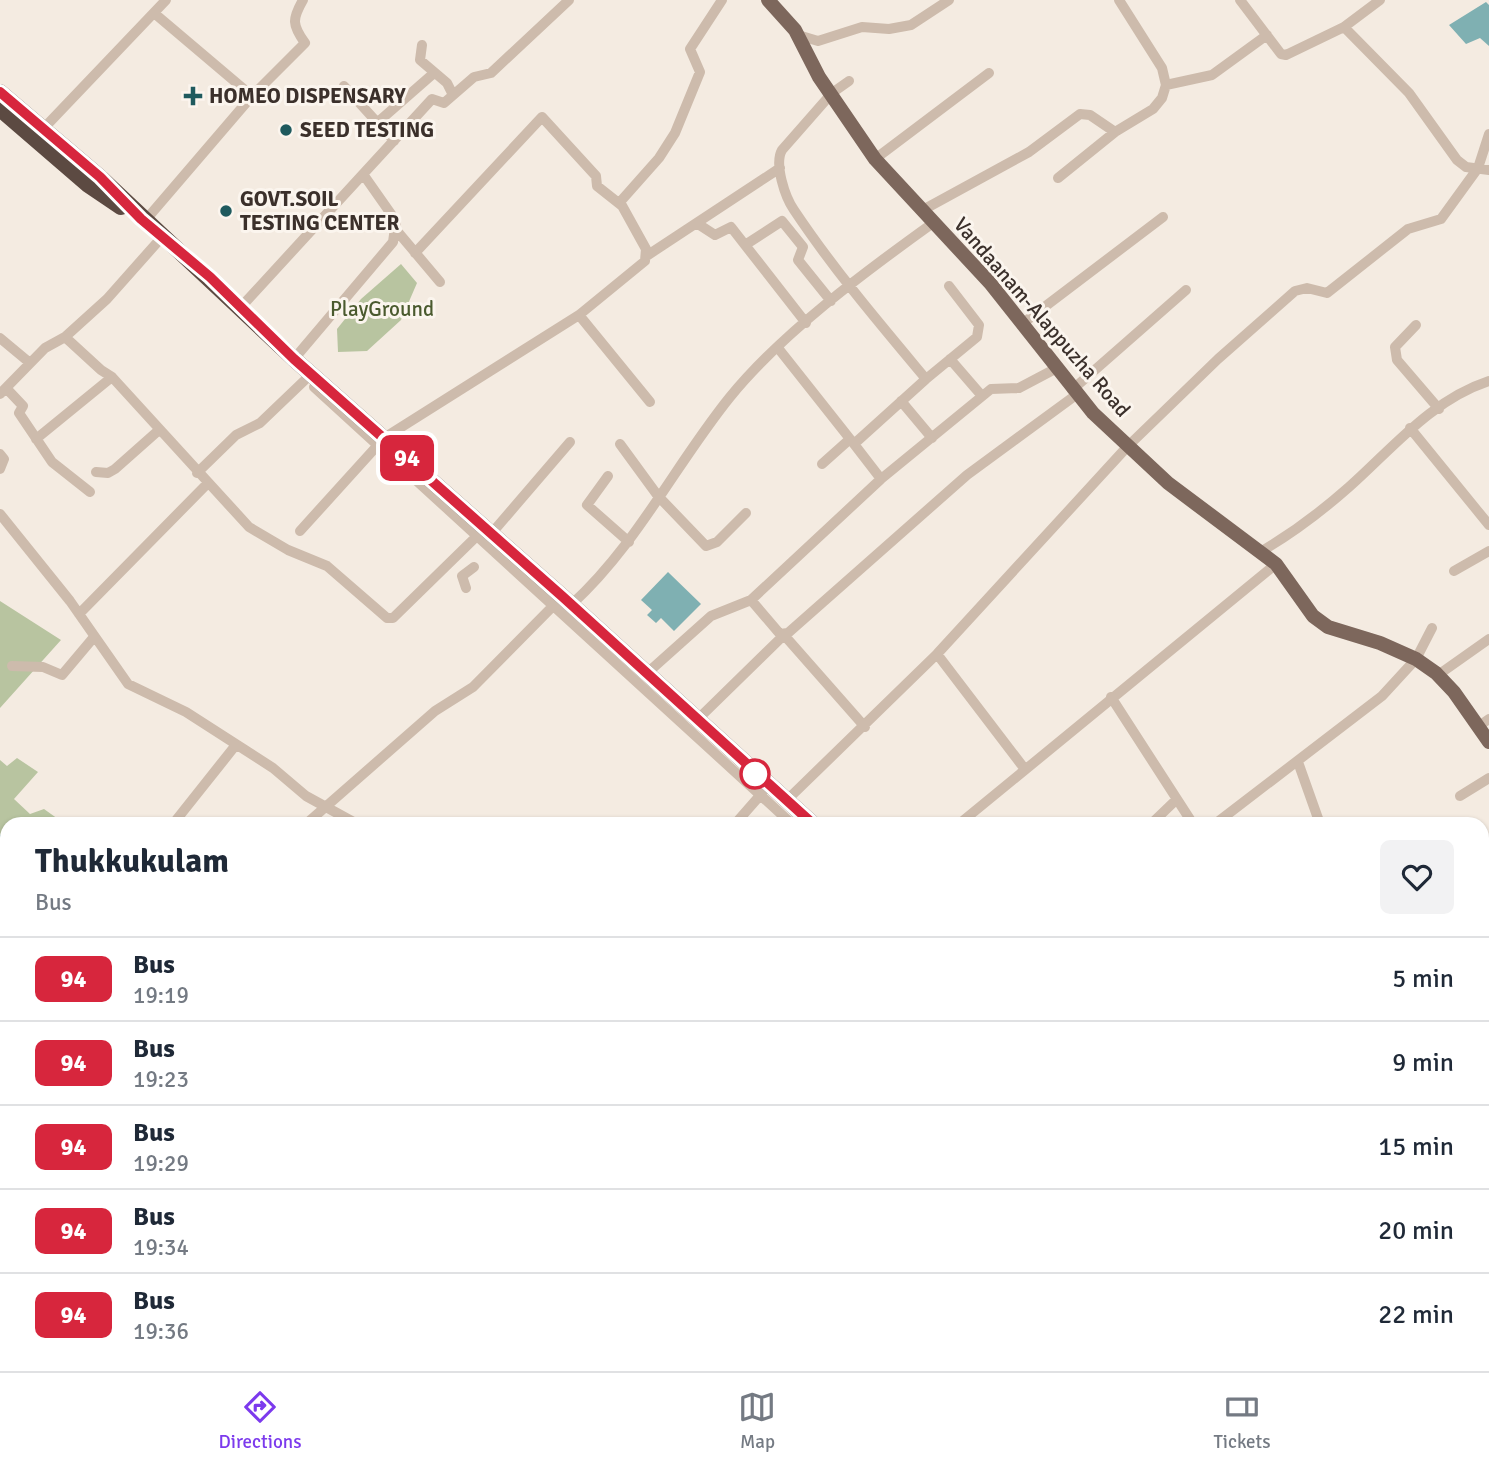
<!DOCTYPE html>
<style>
:root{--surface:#fff;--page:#f2f2f3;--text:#1f2937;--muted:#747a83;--line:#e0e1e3;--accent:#7c3aed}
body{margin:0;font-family:Signika,sans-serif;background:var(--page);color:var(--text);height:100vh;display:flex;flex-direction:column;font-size:26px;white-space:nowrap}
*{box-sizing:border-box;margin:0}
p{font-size:23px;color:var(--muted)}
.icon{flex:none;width:38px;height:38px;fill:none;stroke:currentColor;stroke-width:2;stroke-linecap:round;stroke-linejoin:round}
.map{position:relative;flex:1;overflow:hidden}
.sheet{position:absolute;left:0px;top:817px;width:1489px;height:555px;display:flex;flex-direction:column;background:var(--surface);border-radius:21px 21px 0 0;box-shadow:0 2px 5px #0004}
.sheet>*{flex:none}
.badge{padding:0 14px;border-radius:10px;font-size:24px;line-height:46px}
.map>.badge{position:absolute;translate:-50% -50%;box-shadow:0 0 0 4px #fff}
.round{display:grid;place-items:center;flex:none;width:74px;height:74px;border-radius:10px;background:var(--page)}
.summary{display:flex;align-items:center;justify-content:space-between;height:119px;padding:0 35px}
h1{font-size:33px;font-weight:700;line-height:52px}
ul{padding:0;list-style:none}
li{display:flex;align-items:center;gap:21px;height:84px;padding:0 35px;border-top:2px solid var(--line)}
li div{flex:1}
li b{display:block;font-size:26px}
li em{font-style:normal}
li .badge{min-width:77px;font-weight:700;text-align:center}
.tabs{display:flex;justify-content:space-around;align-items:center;height:98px;border-top:2px solid var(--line);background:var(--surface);font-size:19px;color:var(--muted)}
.tabs a{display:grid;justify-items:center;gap:4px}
.tabs .on{color:var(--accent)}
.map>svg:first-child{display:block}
.green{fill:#b8c4a0}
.water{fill:#7fb0b2}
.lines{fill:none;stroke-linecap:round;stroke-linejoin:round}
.stream{stroke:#7fb0b2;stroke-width:2.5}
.minor{stroke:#cdbbac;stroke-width:10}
.major{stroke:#7d675c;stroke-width:14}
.highway{stroke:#5c4a42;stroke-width:16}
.line-casing{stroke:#fff;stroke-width:16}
.line{stroke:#d7263d;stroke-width:10}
.poi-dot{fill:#1f5a5e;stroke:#fbf5ee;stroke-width:2.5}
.stop-dot{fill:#fff;stroke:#d7263d;stroke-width:3.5}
.labels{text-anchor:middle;stroke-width:6;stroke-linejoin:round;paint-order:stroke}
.poi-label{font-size:21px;font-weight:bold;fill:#3b302b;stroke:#fbf5ee;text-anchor:start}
.park-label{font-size:21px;fill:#4a5a2e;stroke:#fbf5ee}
.street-label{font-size:21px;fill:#3b302b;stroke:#fbf5ee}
</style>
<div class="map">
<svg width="1489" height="1371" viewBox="0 0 1489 1371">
<rect width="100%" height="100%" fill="#f4ebe1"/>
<path class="green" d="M401,264L417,283L401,320L367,351L338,352L337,329L361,299Z
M0,601L61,640L0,708Z
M17,758L38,772L14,799L30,814L44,809L65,824H7V931L0,925V760L7,766Z
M586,1365H672L676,1371H592Z"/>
<path class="water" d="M1486,2L1489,5V46L1480,38L1466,44L1449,25Z
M668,572L701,604L674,631L661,618L656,623L647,615L652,610L641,600Z"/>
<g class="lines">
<path class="stream" d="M0,836L7,843"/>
<path class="minor" d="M1240,0L1281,54L1286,55L1344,27L1409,93L1457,160L1466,167L1489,170
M154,13L252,96
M1344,27L1380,0
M798,35L818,41L862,27L889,29L911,25L949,0
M422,45L420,60L447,83L453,95
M849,81L832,93L782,150C774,164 785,197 794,210C834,270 880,324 926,379L854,444L881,479
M1166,85L1212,75L1267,35
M344,86L394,141
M378,122L434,73
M44,128L166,0
M875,159L989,73
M1058,178L1115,132L1153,109L1162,98L1166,85L1162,68L1119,0
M921,211L1029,152L1080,114L1090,115L1115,132
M144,222L252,96L305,43C292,25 292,19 303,0
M698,224L715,235L731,227L806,323
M397,231L440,282
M745,245L782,221L803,247L798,260L831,301
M415,253L542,117L596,176L597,186L621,205
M648,255L780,168
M241,307L432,99L444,103L474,77L491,73L569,0
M579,315L650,402
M1022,324L1163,217
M1416,325L1395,347L1397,360L1439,409
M65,337L101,370L112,377L249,527L288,550L327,566L387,618H393L480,533
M0,338L30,363
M778,348L854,444
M294,359L393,242L396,221L363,174
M950,359L982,396
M926,379L977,337L979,325L949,286
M314,387L792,824
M6,388L23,406L19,413L52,462L90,492
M1072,390L1186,290
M0,394L45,348L65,337L107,299L162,237
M901,401L932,438
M1410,428L1489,525
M384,438L579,315L645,261L646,249L620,202L659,158L675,133L700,72L690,49L722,0
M36,439L112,377
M620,444L658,496L706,546L717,542L746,513
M0,454L4,459L0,469
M822,464L850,439
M96,472L108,473L115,469L159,430
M197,473L236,435L260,423L306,379
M608,476L587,505L629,542
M0,514L70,601L128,684L186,712L273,768L306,796L357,824
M300,531L377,446
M491,534L570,442
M1262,551C1291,534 1323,510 1349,487C1392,449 1431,400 1489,381
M1454,571L1489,551
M466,588L462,576L474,567
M751,600L780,634L788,633L967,475L1076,395
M571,605C637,545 675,465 730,397C782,333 866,271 933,223
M79,614L207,484
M937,654L1024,768
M12,666L43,667L62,675L94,637
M645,675L711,616L751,600L881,479L991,389L1019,388L1055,369
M1438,675L1489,639
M1111,697L1193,824
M696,721L784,635L865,727
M1479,726L1489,719
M1298,762L1320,824
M1460,796L1489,778
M787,800L937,654L1127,447L1218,359L1295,291L1307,288L1327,293L1408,229L1441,219L1478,168L1489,134
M173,824L235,746
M306,824L435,711L473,687L558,601
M735,824L763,792
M959,824L1276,564
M1151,824L1176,800
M1215,824L1382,696L1416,659L1432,628
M1482,919L1489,912
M0,933L7,942
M1482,973L1489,967
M1482,1017L1489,1024
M0,1033L7,1023
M1482,1111L1489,1105
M0,1148L7,1139
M1482,1225L1489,1226
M0,1297L7,1302
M1482,1341L1489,1335
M489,1365L495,1371
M741,1365L746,1371
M97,1370L101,1365
M282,1371L287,1365
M572,1371L577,1365
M880,1371L887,1365
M1021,1371L1027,1365
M1336,1371L1341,1365"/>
<path class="major" d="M768,0L795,30L819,77L875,159L990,283L1093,413L1168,483L1276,564L1313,616L1328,627L1380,643L1416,659L1436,673L1454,692L1489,742
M0,1234L7,1238
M173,1365L180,1371"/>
<path class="highway" d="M0,92L100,177L294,359L563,597L813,824
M0,109L87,184L121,207
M1447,1365L1455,1371"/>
</g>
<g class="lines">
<g class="line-casing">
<path id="line" d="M0,92L100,177L141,219L210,277L294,359L563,597L813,824"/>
</g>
<use href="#line" class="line"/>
</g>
<g class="poi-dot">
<path d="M189.5 85.5h7v7h7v7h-7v7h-7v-7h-7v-7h7z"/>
<circle cx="286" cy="130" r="7"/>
<circle cx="226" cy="211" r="7"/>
</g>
<circle class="stop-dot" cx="755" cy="774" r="14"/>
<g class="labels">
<g class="poi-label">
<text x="209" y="103">HOMEO DISPENSARY</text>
<text x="300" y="137">SEED TESTING</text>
<text x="240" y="206">GOVT.SOIL<tspan x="240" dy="24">TESTING CENTER</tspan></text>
</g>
<g class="park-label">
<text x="382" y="316">PlayGround</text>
</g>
<g class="street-label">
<text transform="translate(1042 317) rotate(49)" y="7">Vandaanam-Alappuzha Road</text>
</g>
</g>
</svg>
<b class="badge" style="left:407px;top:458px;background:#d7263d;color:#fff">94</b>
<section class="sheet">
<div class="summary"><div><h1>Thukkukulam</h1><p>Bus</p></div><a class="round"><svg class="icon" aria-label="heart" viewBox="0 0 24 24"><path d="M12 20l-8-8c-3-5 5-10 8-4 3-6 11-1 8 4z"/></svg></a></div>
<ul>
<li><span class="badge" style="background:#d7263d;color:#fff">94</span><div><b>Bus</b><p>19:19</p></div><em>5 min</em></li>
<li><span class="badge" style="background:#d7263d;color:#fff">94</span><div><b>Bus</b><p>19:23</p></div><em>9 min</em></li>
<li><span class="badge" style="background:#d7263d;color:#fff">94</span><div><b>Bus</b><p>19:29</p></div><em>15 min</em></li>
<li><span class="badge" style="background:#d7263d;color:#fff">94</span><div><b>Bus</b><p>19:34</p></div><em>20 min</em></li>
<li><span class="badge" style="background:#d7263d;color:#fff">94</span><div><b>Bus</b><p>19:36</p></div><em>22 min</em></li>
</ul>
</section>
</div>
<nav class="tabs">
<a class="on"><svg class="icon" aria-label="directions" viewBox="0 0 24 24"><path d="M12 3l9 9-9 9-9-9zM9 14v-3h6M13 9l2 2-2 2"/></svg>Directions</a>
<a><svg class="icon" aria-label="map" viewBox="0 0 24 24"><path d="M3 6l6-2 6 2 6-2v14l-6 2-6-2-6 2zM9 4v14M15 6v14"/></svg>Map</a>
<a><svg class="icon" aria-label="tickets" viewBox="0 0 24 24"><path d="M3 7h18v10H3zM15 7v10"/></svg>Tickets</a>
</nav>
